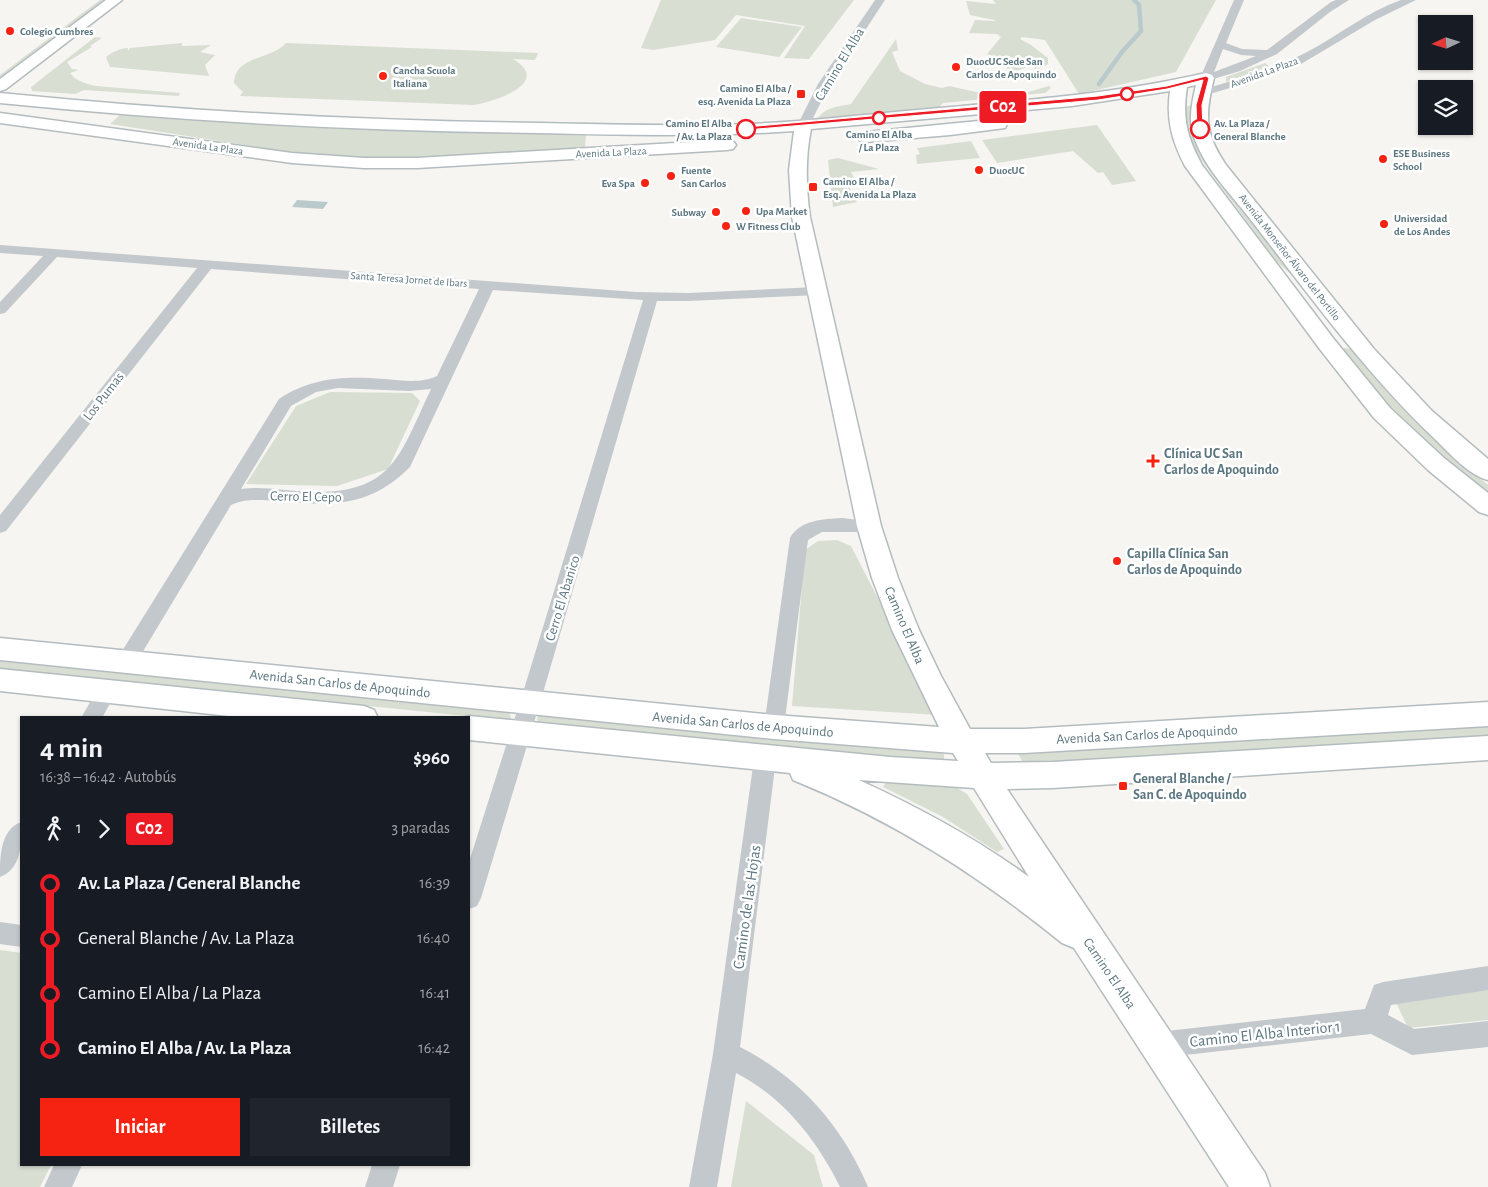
<!DOCTYPE html>
<html lang="es">
<meta charset="utf-8">
<style>
:root{--surface:#171b24;--page:#20242c;--text:#f1f3f6;--muted:#9ea1a6;--accent:#f62212}
body{margin:0;font-family:"Alegreya Sans",sans-serif;background:var(--page);color:var(--text);height:100vh;display:flex;flex-direction:column;font-size:19px;white-space:nowrap}
*{box-sizing:border-box;margin:0}
p{font-size:16px;color:var(--muted)}
.icon{flex:none;width:28px;height:28px;fill:none;stroke:currentColor;stroke-width:2;stroke-linecap:round;stroke-linejoin:round}
.map{position:relative;flex:1;overflow:hidden}
.drawer{position:absolute;left:20px;top:716px;width:450px;height:450px;display:flex;flex-direction:column;background:var(--surface);border-radius:0px;box-shadow:0 1px 4px #0004}
.drawer>*{flex:none}
.badge{padding:0 10px;border-radius:4px;font-size:18px;line-height:32px}
.needle{width:32px;rotate:266deg}
.buttons{position:absolute;left:1418px;top:15px;display:grid;gap:10px}
.buttons a{display:grid;place-items:center;width:55px;height:55px;border-radius:0px;background:var(--surface);box-shadow:0 1px 4px #0004;font-size:25px}
.map>.badge{position:absolute;translate:-50% -50%;box-shadow:0 0 0 2px #fff}
.legs{display:flex;align-items:center;gap:8px;height:55px;padding:0 20px;font-size:16px}
.legs p{margin-inline-start:auto}
.headline{display:flex;align-items:center;justify-content:space-between;height:85px;padding:0 20px}
h1{font-size:28px;font-weight:700;line-height:38px}
.button{display:flex;gap:10px;margin-top:auto;padding:10px 20px}
.button a{flex:1;height:58px;border-radius:0px;background:var(--accent);color:#fff;font-size:20px;font-weight:700;line-height:58px;text-align:center}
.button a+a{background:var(--page);color:var(--text)}
ul{padding:0 20px;list-style:none}
li{display:flex;align-items:center;gap:18px;height:55px;font-size:19px}
li i{display:grid;place-items:center;width:8px;height:100%;margin:0 6px;background:currentColor}
li i::after{content:'';width:12px;height:12px;margin:-6px;border:4px solid;border-radius:50%;background:var(--surface)}
li p{margin-inline-start:auto}
li:first-child i{background:linear-gradient(#0000 50%,currentColor 0)}
li:last-child i{background:linear-gradient(currentColor 50%,#0000 0)}
.map>svg:first-child{display:block}
.green{fill:#d8ded2}
.water{fill:#bacacc}
.lines{fill:none;stroke-linecap:round;stroke-linejoin:round}
.stream{stroke:#bacacc;stroke-width:4.5}
.secondary-casing{stroke:#b4bcbf;stroke-width:3}
.street{fill:#c2c8cb;fill-rule:evenodd}
.secondary{fill:#fff;fill-rule:evenodd}
.line-1{fill:#ed1c24;stroke:#fff}
.poi-dot{fill:#f62212;stroke:#fff;stroke-width:2}
.stop-1-dot{fill:#fff;stroke:#ed1c24;stroke-width:2.5}
.labels{text-anchor:middle;stroke-width:5;stroke-linejoin:round;paint-order:stroke}
.far-poi-label{font-size:11px;font-weight:bold;fill:#5d7780;stroke:#fff;text-anchor:start}
.far-street-label{font-size:11px;fill:#5d7780;stroke:#fff}
.far-stop-label{font-size:11px;font-weight:bold;fill:#5d7780;stroke:#fff;text-anchor:end}
.street-label{font-size:14px;fill:#5d7780;stroke:#fff}
.poi-label{font-size:14px;font-weight:bold;fill:#5d7780;stroke:#fff;text-anchor:start}
.near-street-label{font-size:16px;fill:#5d7780;stroke:#fff}
</style>
<div class="map">
<svg width="1488" height="1187" viewBox="0 0 1488 1187">
<rect width="100%" height="100%" fill="#f6f5f1"/>
<path class="green" d="M100,0H109L0,83V75Z
M661,0H854L809,59L784,58L805,26L736,15L715,40L653,50L641,48Z
M993,0H1216L1176,72L1079,94L1045,40L1022,37L1020,39L1031,45L1048,58V64L1037,70L1030,66L1010,73L1002,60L987,54L1001,37L997,34L969,33L975,20L994,21L995,20L970,15L966,1L996,4Z
M741,18L802,27L779,57L716,47Z
M95,37L102,38L90,46L92,47L67,62L72,69L79,70L70,73C76,81 86,84 96,86L180,93L179,96L84,90L75,94L32,91L31,87Z
M896,39L898,50L892,52L900,71L925,84L942,88L949,86L976,92L1008,94L1028,92L1049,86L1051,88L1045,93L943,103L935,111L816,121C825,107 835,107 851,104Z
M182,43V46L211,45L200,52L215,55L205,65L209,76L110,67L106,57C112,52 121,48 128,48V51L130,48Z
M286,43L538,53L535,60L513,59C553,83 495,101 474,105L240,96L243,92L234,83C235,55 272,60 286,43Z
M1265,63L1270,67L1226,82V77Z
M1192,105L1191,122L1340,334L1337,333L1295,278L1276,261L1192,147L1187,135L1185,107Z
M121,114L399,131L586,134L585,149L419,158H362L308,155L110,124Z
M1097,125L1136,181L1112,185L1103,172L1098,173L1073,151L997,163L982,140Z
M971,141L980,158L917,164L916,155L920,154L917,148Z
M838,158L879,169L851,172L854,178L845,179L857,202L833,207L828,160Z
M1344,348L1352,349C1391,402 1437,444 1488,485V493L1425,442L1387,404L1344,351Z
M330,392L412,393L420,401L388,469L337,486L246,484L296,406Z
M837,540L851,546L938,715L792,706L805,550L818,541Z
M0,659L509,712L511,718L507,720L0,669Z
M544,715L939,752L944,754V759L940,761L832,754L539,723L537,720L538,716Z
M1488,725V739L1026,767L1018,754Z
M887,781L954,786L967,794L1004,849L997,852L943,817L883,787Z
M0,950L21,953V1165H51L40,1187H0Z
M1488,984V1020L1408,1028L1392,994Z
M746,1101L814,1155L823,1187H731Z"/>
<path class="water" d="M297,200L328,202L323,209L292,207Z"/>
<g class="lines">
<path class="stream" d="M1099,84L1122,52L1141,31L1139,5L1134,0"/>
<g class="secondary-casing">
<path id="secondary" d="M106,0H122L6,89L0,91V79Z
M1206,73L1212,75L1214,78C1205,114 1204,133 1226,165L1374,349L1432,411L1488,459V480C1469,475 1451,455 1437,441C1368,376 1312,299 1254,224C1234,197 1205,170 1194,137C1188,120 1192,102 1196,85L1187,87C1182,119 1187,137 1202,165L1333,338L1390,408L1444,458L1488,493V515L1479,512L1428,470L1374,418L1319,348L1185,166C1172,141 1166,120 1170,91L1072,106L811,129C805,159 806,188 810,217L881,526L898,578L919,630L941,676L970,729H1024L1488,702V726L1024,753H985L991,763L1053,762L1488,736V760L1053,788L1007,789L1265,1173L1270,1187H1229L1074,948L1062,943C978,875 894,821 793,780L790,773L469,740V718H464L469,716L890,757L958,761L953,753L774,739L0,660V638L774,715L939,727L892,630L872,578L857,526L792,217L789,170L794,131C709,137 624,135 538,133C358,131 179,121 0,103V93C180,111 360,121 540,123C609,124 678,127 747,124C804,122 860,115 917,110C1014,101 1111,95 1206,73ZM859,780L974,788L1029,877C976,838 918,807 859,780Z
M0,113L292,153L364,158H417L727,140L733,141L736,145L733,149L727,150L417,168H364L292,163L0,123Z
M999,119L1005,120L1007,124L1005,128L950,135L866,142L860,141L858,137L860,133L866,132Z
M0,669L364,706L374,710L378,718H247L0,691Z"/>
</g>
<path class="street" d="M875,0H885L830,84L810,124L804,128L800,127L798,124L818,84Z
M1234,0H1244L1226,43L1242,49L1267,50L1331,2L1336,0H1349L1330,12L1277,54L1240,71L1210,80H1202L1200,78ZM1223,49L1241,55L1256,56L1214,72Z
M1401,0H1416L1375,20L1301,64L1261,79L1206,95L1202,96L1196,93L1198,91C1235,80 1273,70 1307,52C1339,35 1367,12 1401,0Z
M0,245L636,292L688,293L818,287L823,288L825,291L823,294L818,295L688,301H657L545,686L481,898L477,906L469,909V862L525,686L643,300L493,290L410,467C369,508 331,506 277,501C262,500 245,498 231,505L133,668L126,670L119,668L116,662L119,656L279,399C312,377 346,376 384,379C401,380 421,384 437,376L479,289L211,269L6,531L0,533V515L197,268L57,257L5,313L0,314V302L43,256L0,253ZM338,388L409,391L431,389C400,454 394,494 310,492C287,491 264,486 241,489L291,406L316,392Z
M842,518L875,522L878,526L875,530L869,532H822L808,540L784,727L781,733L774,736L767,733L764,727L790,538C800,520 823,519 842,518Z
M107,683L114,685L117,691L102,718H81L100,685Z
M765,750L772,753L776,759L740,1047C799,1077 842,1125 868,1187H840C817,1140 783,1097 736,1073L717,1187H689L713,1054L754,759L758,753Z
M21,822C22,842 22,869 0,877C0,857 0,830 21,822Z
M0,922L21,925V947L0,944Z
M1488,966V990L1391,1005L1388,1015L1414,1029L1488,1021V1047L1412,1055L1371,1034L1158,1058L1149,1054L1145,1045L1149,1036L1158,1032L1365,1009L1374,985L1383,982Z
M54,1165H82L72,1187H44Z
M372,1165H400L393,1187H365Z"/>
<use href="#secondary" class="secondary"/>
</g>
<path class="line-1" d="M1206,76L1209,78L1202,105L1203,129L1200,130L1197,129L1196,105L1203,80L1167,89L1098,100L746,130L743,129L746,127L1098,96L1167,86Z"/>
<g class="poi-dot">
<circle cx="10" cy="31" r="5"/>
<circle cx="956" cy="67" r="5"/>
<circle cx="383" cy="76" r="5"/>
<rect x="796" y="89" width="10" height="10" rx="2.5"/>
<circle cx="1383" cy="159" r="5"/>
<circle cx="979" cy="170" r="5"/>
<circle cx="671" cy="176" r="5"/>
<circle cx="645" cy="183" r="5"/>
<rect x="808" y="182" width="10" height="10" rx="2.5"/>
<circle cx="746" cy="211" r="5"/>
<circle cx="716" cy="212" r="5"/>
<circle cx="1384" cy="224" r="5"/>
<circle cx="726" cy="226" r="5"/>
<path d="M1150.5 453.5h5v5h5v5h-5v5h-5v-5h-5v-5h5z"/>
<circle cx="1117" cy="561" r="5"/>
<rect x="1118" y="781" width="10" height="10" rx="2.5"/>
</g>
<g class="stop-1-dot">
<circle cx="1127" cy="94" r="6"/>
<circle cx="879" cy="118" r="6"/>
<circle cx="746" cy="129" r="9"/>
<circle cx="1200" cy="129" r="9"/>
</g>
<g class="labels">
<g class="far-poi-label">
<text x="20" y="35">Colegio Cumbres</text>
<text x="966" y="65">DuocUC Sede San<tspan x="966" dy="13">Carlos de Apoquindo</tspan></text>
<text x="393" y="74">Cancha Scuola<tspan x="393" dy="13">Italiana</tspan></text>
<text x="791" y="92" text-anchor="end">Camino El Alba /<tspan x="791" dy="13">esq. Avenida La Plaza</tspan></text>
<text x="1393" y="157">ESE Business<tspan x="1393" dy="13">School</tspan></text>
<text x="681" y="174">Fuente<tspan x="681" dy="13">San Carlos</tspan></text>
<text x="989" y="174">DuocUC</text>
<text x="823" y="185">Camino El Alba /<tspan x="823" dy="13">Esq. Avenida La Plaza</tspan></text>
<text x="635" y="187" text-anchor="end">Eva Spa</text>
<text x="756" y="215">Upa Market</text>
<text x="706" y="216" text-anchor="end">Subway</text>
<text x="1394" y="222">Universidad<tspan x="1394" dy="13">de Los Andes</tspan></text>
<text x="736" y="230">W Fitness Club</text>
</g>
<g class="far-street-label">
<text transform="translate(1264 72) rotate(-20)" y="4">Avenida La Plaza</text>
<text transform="translate(208 146) rotate(8)" y="4">Avenida La Plaza</text>
<text transform="translate(611 152) rotate(-3)" y="4">Avenida La Plaza</text>
<text transform="translate(1290 257) rotate(52)" y="4">Avenida Monseñor Álvaro del Portillo</text>
<text transform="translate(409 279) rotate(4)" y="4">Santa Teresa Jornet de Ibars</text>
</g>
<g class="far-stop-label">
<text x="732" y="127">Camino El Alba<tspan x="732" dy="13">/ Av. La Plaza</tspan></text>
<text x="1214" y="127" text-anchor="start">Av. La Plaza /<tspan x="1214" dy="13">General Blanche</tspan></text>
<text x="879" y="138" text-anchor="middle">Camino El Alba<tspan x="879" dy="13">/ La Plaza</tspan></text>
</g>
<g class="street-label">
<text transform="translate(839 64) rotate(-59)" y="5">Camino El Alba</text>
<text transform="translate(103 396) rotate(-52)" y="5">Los Pumas</text>
<text transform="translate(306 496) rotate(1)" y="5">Cerro El Cepo</text>
<text transform="translate(562 598) rotate(-73)" y="5">Cerro El Abanico</text>
<text transform="translate(905 625) rotate(67)" y="5">Camino El Alba</text>
<text transform="translate(340 683) rotate(6)" y="5">Avenida San Carlos de Apoquindo</text>
<text transform="translate(743 724) rotate(5)" y="5">Avenida San Carlos de Apoquindo</text>
<text transform="translate(1147 734) rotate(-3)" y="5">Avenida San Carlos de Apoquindo</text>
<text transform="translate(1110 973) rotate(56)" y="5">Camino El Alba</text>
</g>
<g class="poi-label">
<text x="1164" y="458">Clínica UC San<tspan x="1164" dy="16">Carlos de Apoquindo</tspan></text>
<text x="1127" y="558">Capilla Clínica San<tspan x="1127" dy="16">Carlos de Apoquindo</tspan></text>
<text x="1133" y="783">General Blanche /<tspan x="1133" dy="16">San C. de Apoquindo</tspan></text>
</g>
<g class="near-street-label">
<text transform="translate(746 907) rotate(-82)" y="6">Camino de las Hojas</text>
<text transform="translate(1265 1033) rotate(-6)" y="6">Camino El Alba Interior 1</text>
</g>
</g>
</svg>
<div class="buttons">
<a><svg class="needle" viewBox="-14 -14 28 28"><path d="M0-13l5 13h-10z" fill="#e53935"/><path d="M0 13l5-13h-10z" fill="#9ea1a6"/></svg></a>
<a><svg class="icon" aria-label="layers" viewBox="0 0 24 24"><path d="M12 4l9 5-9 5-9-5zM3 14l9 5 9-5"/></svg></a>
</div>
<b class="badge" style="left:1003px;top:107px;background:#ed1c24;color:#fff">C02</b>
<section class="drawer">
<div class="headline"><div><h1>4 min</h1><p>16:38 – 16:42 · Autobús</p></div><b>$960</b></div>
<div class="legs"><svg class="icon" aria-label="walk" viewBox="0 0 24 24"><circle cx="13" cy="4" r="2"/><path d="M13 8l-2 6 4 7M11 14l-3 7M7 12l3-4h3l4 4"/></svg>1<svg class="icon" aria-label="forward" viewBox="0 0 24 24"><path d="M9 5l7 7-7 7"/></svg><b class="badge" style="background:#ed1c24;color:#fff">C02</b><p>3 paradas</p></div>
<ul>
<li><i style="color:#ed1c24"></i><b>Av. La Plaza / General Blanche</b><p>16:39</p></li>
<li><i style="color:#ed1c24"></i><span>General Blanche / Av. La Plaza</span><p>16:40</p></li>
<li><i style="color:#ed1c24"></i><span>Camino El Alba / La Plaza</span><p>16:41</p></li>
<li><i style="color:#ed1c24"></i><b>Camino El Alba / Av. La Plaza</b><p>16:42</p></li>
</ul>
<div class="button"><a>Iniciar</a><a>Billetes</a></div>
</section>
</div>
